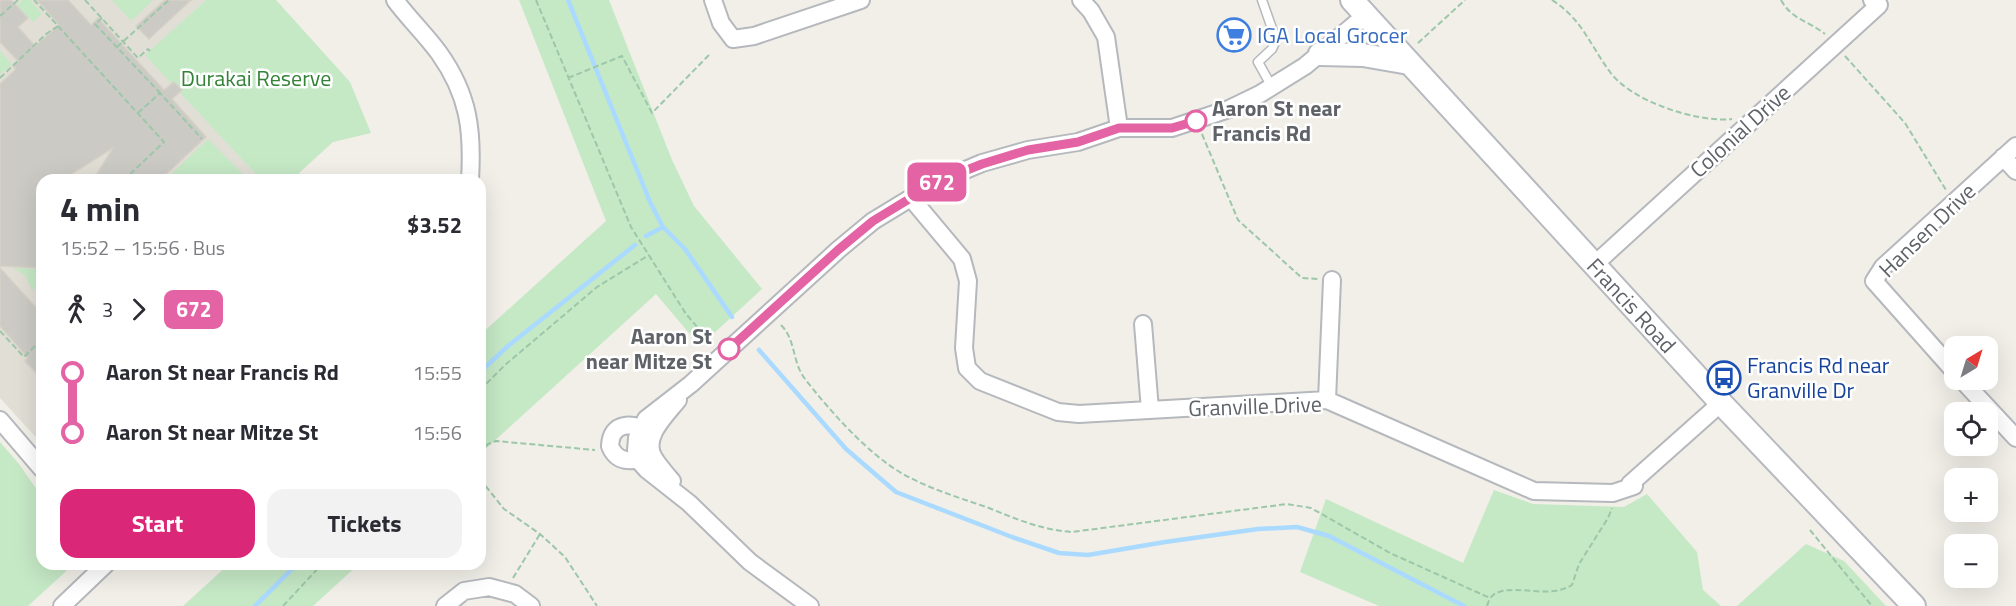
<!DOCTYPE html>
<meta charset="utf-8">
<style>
:root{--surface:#fff;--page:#f2f2f3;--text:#2b2b33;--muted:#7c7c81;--accent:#db2777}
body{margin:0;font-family:"Titillium Web",sans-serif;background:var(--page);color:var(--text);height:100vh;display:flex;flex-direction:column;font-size:22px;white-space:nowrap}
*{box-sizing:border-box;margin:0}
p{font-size:20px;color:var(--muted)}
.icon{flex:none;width:33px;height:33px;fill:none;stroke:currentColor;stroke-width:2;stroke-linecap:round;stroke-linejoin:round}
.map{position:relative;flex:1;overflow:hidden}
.side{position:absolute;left:36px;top:174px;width:450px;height:396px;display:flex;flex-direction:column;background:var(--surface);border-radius:18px;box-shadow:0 6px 24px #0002}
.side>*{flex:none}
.badge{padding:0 12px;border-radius:9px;font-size:21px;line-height:39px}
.needle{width:39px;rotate:38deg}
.fabs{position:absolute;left:1944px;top:336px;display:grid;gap:12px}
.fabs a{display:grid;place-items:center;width:54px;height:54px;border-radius:12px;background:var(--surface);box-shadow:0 6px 24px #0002;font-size:30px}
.map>.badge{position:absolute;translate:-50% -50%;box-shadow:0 0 0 3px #fff}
.legs{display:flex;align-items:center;gap:9px;height:66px;padding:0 24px;font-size:20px}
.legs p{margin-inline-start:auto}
.overview{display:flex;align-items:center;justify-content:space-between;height:102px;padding:0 24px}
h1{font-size:33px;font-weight:700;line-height:45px}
.primary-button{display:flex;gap:12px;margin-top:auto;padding:12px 24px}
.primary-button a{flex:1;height:69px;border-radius:18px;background:var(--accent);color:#fff;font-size:24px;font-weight:700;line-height:69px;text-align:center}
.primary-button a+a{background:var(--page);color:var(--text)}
ul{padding:0 24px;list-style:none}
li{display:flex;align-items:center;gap:21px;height:60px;font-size:22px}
li i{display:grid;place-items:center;width:9px;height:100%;margin:0 8px;background:currentColor}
li i::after{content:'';width:15px;height:15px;margin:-8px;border:4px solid;border-radius:50%;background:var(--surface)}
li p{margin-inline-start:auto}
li:first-child i{background:linear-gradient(#0000 50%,currentColor 0)}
li:last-child i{background:linear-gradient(currentColor 50%,#0000 0)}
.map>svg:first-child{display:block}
.education{fill:#e1ded6}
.green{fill:#c5e8c5}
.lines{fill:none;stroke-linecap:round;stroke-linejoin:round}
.stream{stroke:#aadaff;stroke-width:4.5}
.building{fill:#cccac5;stroke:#d6d1c6;stroke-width:1.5}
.service-casing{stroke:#b5b8bc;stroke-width:11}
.minor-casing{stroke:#b5b8bc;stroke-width:20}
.secondary-casing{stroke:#b6babf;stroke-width:26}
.path{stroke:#9cc7a9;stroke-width:2;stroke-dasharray:6 3;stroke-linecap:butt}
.service{stroke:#fff;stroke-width:8}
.minor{stroke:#fff;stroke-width:16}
.secondary{stroke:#fff;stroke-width:22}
.line-1-casing{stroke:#fff;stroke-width:14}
.line-1{stroke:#e463a4;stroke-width:9}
.stop-1-dot{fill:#fff;stroke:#e463a4;stroke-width:3}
.labels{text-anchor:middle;stroke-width:5;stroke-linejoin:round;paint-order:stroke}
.shop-label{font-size:22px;fill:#366cbe;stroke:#fff;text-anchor:start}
.park-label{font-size:22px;fill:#348238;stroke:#fff}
.stop-label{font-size:22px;font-weight:bold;fill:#5f6368;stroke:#fff;text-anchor:start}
.street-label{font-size:22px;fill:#5f6368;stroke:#fff}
.transit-label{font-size:22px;fill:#164399;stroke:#fff;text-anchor:start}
</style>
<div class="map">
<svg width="2016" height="606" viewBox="0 0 2016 606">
<rect width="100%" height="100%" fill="#f1efe8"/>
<path class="education" d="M0,0H206L146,55L261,180H42V444L0,398Z"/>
<path class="green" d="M22,0H30L42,14L33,22L17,5Z
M112,0H153L131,21Z
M206,0H276L350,82L371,133L333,142L299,173L304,180H261L145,55Z
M519,0H609L672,160L694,206L762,289L700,346L656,294L480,454V335L606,221Z
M0,51L12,64L0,74Z
M208,139L246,177L243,180H165Z
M13,268L42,269V288L32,289L25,275Z
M0,442L19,464L42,497V564H74L28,606H0Z
M1494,490L1533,504L1624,507L1647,494L1697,552L1703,590L1721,606H1379L1300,572L1326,499L1463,563Z
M1806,544L1844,561L1886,606H1737Z
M229,564H359L313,606H183Z"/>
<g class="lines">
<path class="stream" d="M568,0L650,202L663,227L685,249L732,317
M646,236L663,227
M759,350L846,449L896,492L1012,537L1059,553L1088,555L1165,542L1258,529L1297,527L1329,536L1464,606
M480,372L508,346L635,245
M255,606L297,564"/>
</g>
<path class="building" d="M0,0H11L28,18L18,27L35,46L59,25L37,0H68L91,25L98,18L164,90L174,82L182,90L172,99L206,137L160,180H93L113,148L62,180H42V268L0,266V84L16,69L13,66L18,61L0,42Z
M165,0H191L149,39L136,26Z
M0,268L42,314V379L25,361L28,358L0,326Z"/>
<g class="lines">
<g class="service-casing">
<path id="service" d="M1262,0L1276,40L1272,49L1258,62L1272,87"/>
</g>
<g class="minor-casing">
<path id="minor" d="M395,0C409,19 426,35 439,53C469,95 473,131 470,180
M713,0L721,23L733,39L754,36L861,0
M1081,0L1091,11L1106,37L1119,128
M2003,157L2016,171
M911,198L962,259L968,281L964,348L967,368L980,381L1058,412L1079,414L1327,400L1534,491L1613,493L1634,486L1630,484L1721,403
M1595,264L1879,5L1872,0
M1143,324L1150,410
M1954,371L1874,281L1883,267L2016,146
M1962,380L2016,438
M1327,400L1332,280
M0,420L42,469
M648,458C632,461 617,464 610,446C611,421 633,422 650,433
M672,481C666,474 659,466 654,458C641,438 666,415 678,400
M62,606L106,564
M445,606L464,591L489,587L515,594L531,606
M810,606L750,562L689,503L647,470L638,460L636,450L637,438L646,419L691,384L838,250L873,221L937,182L982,163L1028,150L1078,142L1119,128H1172L1229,109L1260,94L1305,66L1366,15"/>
</g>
<g class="secondary-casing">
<g id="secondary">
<path id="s1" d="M1352,0L1721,403L1914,606"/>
<path d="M1320,54L1363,55L1409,63"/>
</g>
</g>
<path class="path" d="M85,0L138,58L148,49L150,51
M536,0L631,227L686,314L712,344
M1552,0C1582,19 1590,45 1610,72C1631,101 1697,123 1732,119
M1781,0C1792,20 1809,21 1825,34
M0,16L18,0
M102,18L95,24L160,93
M58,26L164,142L124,180
M1418,43L1465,0
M117,47L169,0
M1845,56L1905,123L1946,190
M0,78L46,34L58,26L34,0
M568,78L622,56L652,113L711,53
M138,113L160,93L202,139
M1202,134L1238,220L1302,278L1318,279
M781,325C796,340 792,362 805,379C830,411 868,454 903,474C930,489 960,498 989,508C1016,519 1042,530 1072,532L1287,504L1311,508L1390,553L1490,598
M0,331L24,357L42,339
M480,390L505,365L597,287L649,255
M480,453L488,444L496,441L595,450
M480,479L504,509L540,534L565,557L597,606
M1810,530L1872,606
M513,578L540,534
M283,606L322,564
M1487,606C1489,599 1492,594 1499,592C1519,585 1549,599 1572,585L1579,564L1608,518L1612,508"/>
<use href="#service" class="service"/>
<use href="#minor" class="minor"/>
<use href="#secondary" class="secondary"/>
</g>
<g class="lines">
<g class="line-1-casing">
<path id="line-1" d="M729,349L838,250L873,221L937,182L982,164L1028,150L1078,142L1119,128H1172L1196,121"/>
</g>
<use href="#line-1" class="line-1"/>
</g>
<defs>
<g id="supermarket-ring" transform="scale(1.725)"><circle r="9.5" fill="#fff" stroke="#3f7fe0" stroke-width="1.5"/><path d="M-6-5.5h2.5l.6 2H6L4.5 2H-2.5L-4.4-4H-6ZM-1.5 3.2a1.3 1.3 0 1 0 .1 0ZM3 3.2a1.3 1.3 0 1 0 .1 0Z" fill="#3f7fe0"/></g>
<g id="bus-ring" transform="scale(1.725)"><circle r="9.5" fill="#fff" stroke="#1a4fb4" stroke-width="1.5"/><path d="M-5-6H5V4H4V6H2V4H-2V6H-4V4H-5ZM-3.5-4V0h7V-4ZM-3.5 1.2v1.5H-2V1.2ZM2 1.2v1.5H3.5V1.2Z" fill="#1a4fb4"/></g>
</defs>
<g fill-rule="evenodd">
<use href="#supermarket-ring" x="1234" y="35"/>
<use href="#bus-ring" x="1724" y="378"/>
</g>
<g class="stop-1-dot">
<circle cx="1196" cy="121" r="10"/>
<circle cx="729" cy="349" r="10"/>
</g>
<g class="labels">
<g class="shop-label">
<text x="1257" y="43">IGA Local Grocer</text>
</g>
<g class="park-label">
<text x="256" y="86">Durakai Reserve</text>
</g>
<g class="stop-label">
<text x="1212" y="116">Aaron St near<tspan x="1212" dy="25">Francis Rd</tspan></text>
<text x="712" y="344" text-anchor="end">Aaron St<tspan x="712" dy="25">near Mitze St</tspan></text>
</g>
<g class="street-label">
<text transform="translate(1740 131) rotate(-42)" y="8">Colonial Drive</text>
<text transform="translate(1927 230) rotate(-44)" y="8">Hansen Drive</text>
<text dy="8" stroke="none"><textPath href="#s1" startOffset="414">Francis Road</textPath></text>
<text transform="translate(1255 406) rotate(-2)" y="8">Granville Drive</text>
</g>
<g class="transit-label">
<text x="1747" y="373">Francis Rd near<tspan x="1747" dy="25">Granville Dr</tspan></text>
</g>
</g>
</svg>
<div class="fabs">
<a><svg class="needle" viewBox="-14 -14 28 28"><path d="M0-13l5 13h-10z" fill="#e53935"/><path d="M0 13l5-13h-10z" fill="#7c7c81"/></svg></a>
<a><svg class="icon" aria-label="locate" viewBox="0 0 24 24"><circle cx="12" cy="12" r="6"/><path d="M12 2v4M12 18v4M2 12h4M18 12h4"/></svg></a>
<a>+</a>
<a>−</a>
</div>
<b class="badge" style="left:937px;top:182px;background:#e463a4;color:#fff">672</b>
<section class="side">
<div class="overview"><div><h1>4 min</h1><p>15:52 – 15:56 · Bus</p></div><b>$3.52</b></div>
<div class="legs"><svg class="icon" aria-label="walk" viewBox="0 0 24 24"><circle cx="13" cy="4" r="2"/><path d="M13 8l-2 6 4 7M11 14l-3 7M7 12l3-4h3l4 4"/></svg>3<svg class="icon" aria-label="forward" viewBox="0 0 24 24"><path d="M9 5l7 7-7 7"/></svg><b class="badge" style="background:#e463a4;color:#fff">672</b></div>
<ul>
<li><i style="color:#e463a4"></i><b>Aaron St near Francis Rd</b><p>15:55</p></li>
<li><i style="color:#e463a4"></i><b>Aaron St near Mitze St</b><p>15:56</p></li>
</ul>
<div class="primary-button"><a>Start</a><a>Tickets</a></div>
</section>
</div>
